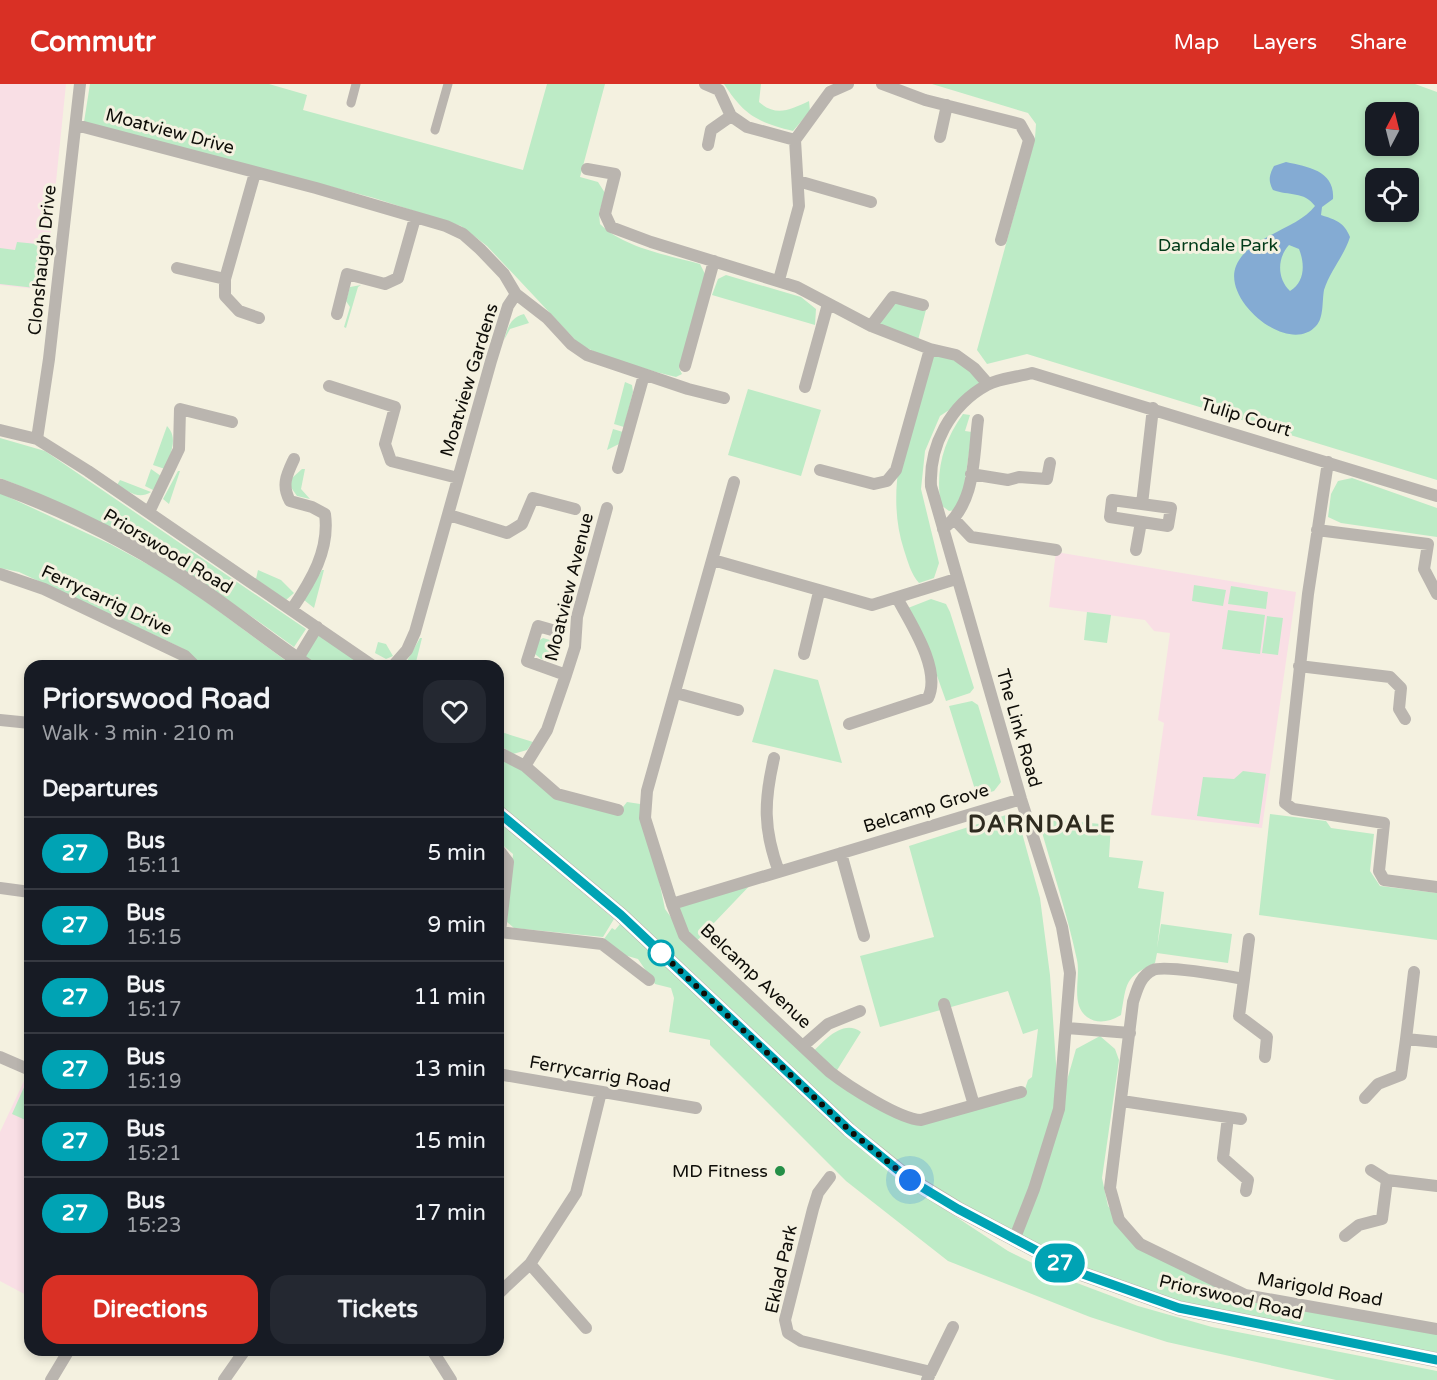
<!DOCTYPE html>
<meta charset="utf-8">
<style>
:root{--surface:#171b24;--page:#242831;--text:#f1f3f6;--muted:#9ea1a6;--line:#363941;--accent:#d93025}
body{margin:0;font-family:"Varela Round",sans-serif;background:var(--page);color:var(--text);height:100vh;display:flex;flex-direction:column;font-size:22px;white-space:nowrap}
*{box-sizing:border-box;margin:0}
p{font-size:20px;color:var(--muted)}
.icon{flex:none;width:33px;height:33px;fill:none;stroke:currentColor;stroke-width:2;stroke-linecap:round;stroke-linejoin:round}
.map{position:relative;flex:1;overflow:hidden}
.panel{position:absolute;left:24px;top:576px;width:480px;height:696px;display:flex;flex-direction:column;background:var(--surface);border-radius:18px;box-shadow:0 3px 9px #0003}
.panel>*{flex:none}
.badge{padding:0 12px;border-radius:20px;font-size:21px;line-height:39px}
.needle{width:39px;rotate:7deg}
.controls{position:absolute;left:1365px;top:18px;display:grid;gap:12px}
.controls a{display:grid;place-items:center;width:54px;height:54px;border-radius:12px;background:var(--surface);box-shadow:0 3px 9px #0003;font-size:30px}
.you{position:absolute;width:30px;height:30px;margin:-15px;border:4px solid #fff;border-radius:50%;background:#1a73e8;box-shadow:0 0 0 9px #1a73e833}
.map>.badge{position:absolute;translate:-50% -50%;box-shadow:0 0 0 3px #fff}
h2{padding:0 18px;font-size:22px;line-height:54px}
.round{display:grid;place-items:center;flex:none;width:63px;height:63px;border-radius:18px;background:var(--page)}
.summary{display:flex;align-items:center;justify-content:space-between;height:102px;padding:0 18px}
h1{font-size:28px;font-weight:800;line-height:45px}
.button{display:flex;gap:12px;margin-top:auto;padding:12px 18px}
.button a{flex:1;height:69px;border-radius:18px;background:var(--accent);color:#fff;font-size:24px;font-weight:800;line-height:69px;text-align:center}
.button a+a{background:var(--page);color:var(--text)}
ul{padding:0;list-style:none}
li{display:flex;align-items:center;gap:18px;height:72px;padding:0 18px;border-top:2px solid var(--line)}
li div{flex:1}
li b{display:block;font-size:22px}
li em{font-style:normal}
li .badge{min-width:66px;font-weight:700;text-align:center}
header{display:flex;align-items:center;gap:36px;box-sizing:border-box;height:84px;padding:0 30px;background:var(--accent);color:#fff}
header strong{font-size:28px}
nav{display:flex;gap:33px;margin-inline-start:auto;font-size:21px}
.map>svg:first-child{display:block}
.education{fill:#f9dfe5}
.green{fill:#bdebc6;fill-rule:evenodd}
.water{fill:#84abd3;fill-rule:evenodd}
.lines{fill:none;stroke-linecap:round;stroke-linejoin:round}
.pedestrian{stroke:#bab5af;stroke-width:9}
.minor{stroke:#bab5af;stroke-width:12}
.tertiary{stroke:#bab5af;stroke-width:15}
.line-casing{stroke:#fff;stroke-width:14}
.line{stroke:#00a3b4;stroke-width:9}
.walk{stroke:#0e0d08;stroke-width:6;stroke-dasharray:0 10.8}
.stop-dot{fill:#fff;stroke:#00a3b4;stroke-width:3}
.poi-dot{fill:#248f47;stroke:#f4f1e0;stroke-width:2}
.labels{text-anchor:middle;stroke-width:6;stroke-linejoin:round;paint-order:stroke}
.street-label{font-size:18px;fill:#0e0d08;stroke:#f4f1e0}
.park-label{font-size:18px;fill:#023b19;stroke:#f4f1e0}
.poi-label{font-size:18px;fill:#0e0d08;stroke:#f4f1e0;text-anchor:end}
.district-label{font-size:24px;font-weight:bold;letter-spacing:1.5px;fill:#2e2b1f;stroke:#f4f1e0}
</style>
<header>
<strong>Commutr</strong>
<nav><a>Map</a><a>Layers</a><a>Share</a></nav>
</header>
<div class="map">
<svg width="1437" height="1296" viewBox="0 0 1437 1296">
<rect width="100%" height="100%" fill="#f4f1e0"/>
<path class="education" d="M0,0H66L45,206L0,201Z
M1056,468L1296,508L1262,744L1151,731L1164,639L1158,636L1170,549L1154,547L1145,536L1049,523Z
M24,997L30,1000V1213L0,1197V1048Z"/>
<path class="green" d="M90,0H269L307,11L303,26L523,86L547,0H605L580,93L598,98L605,109L599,129L600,140C624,164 668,171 700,180L705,190L679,284L682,290L676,293L656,288L603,272L579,260L487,162L461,142L374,114L84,38Z
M724,0H761L759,18C776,33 790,26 809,17L810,27L793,47C757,38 744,31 724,0Z
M932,0H1415L1437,8V396L1027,270L987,280L977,266L1035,54L1036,40L1028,29ZM1376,28H1408V62H1376ZM1376,94H1408V128H1376Z
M17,158L47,161L44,205L0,200V164L15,166Z
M726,191L801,213L816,225L815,241L712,211L718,195Z
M361,201L358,203L346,244L344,243L350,223L346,217L350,203Z
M893,213L927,222L917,260L871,242Z
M524,230L529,239L510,245L504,256C508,243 510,234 524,230Z
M930,265L956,271L988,300L940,332L925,367L921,405L939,479L934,494L919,499C911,490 908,478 904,466C882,398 912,331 930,265Z
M625,298L632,301L633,308L624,343L614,340Z
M748,305L821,326L801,392L728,371Z
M963,330L970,331L965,347L972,348L963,410L956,426L949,427L941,421C935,387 943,358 963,330Z
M167,342C179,354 170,371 165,385L153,381Z
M613,345L623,348L619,360L607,366Z
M0,354L45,367L306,545L294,563C201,495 108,435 0,394Z
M151,385L161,392L153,406L145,402Z
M302,385H305L301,405L310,415L297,412L290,402L292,394Z
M178,387H180L169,420L163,415Z
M1352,394L1437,424V453L1341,439L1328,433L1331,410L1338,397Z
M120,396L151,408C138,416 128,407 117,401Z
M0,409L110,460L175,495L293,582H203L182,564L19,488L0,484Z
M258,486L281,496L294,509L286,516L256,495Z
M322,486H324L314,524L304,516Z
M1194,501L1226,506L1223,522L1192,517Z
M1231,502L1268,508L1266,525L1228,520Z
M931,515L946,520L950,528L974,604L970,609L946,617L921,547L908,524Z
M1228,526L1265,531L1260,570L1222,565Z
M1087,528L1111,531L1107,559L1084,556Z
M1267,532L1283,534L1278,571L1262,569Z
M319,544L374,582H308L300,577Z
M420,554H422L415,582H404Z
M543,554L557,558L552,578L541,575L535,570L538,557Z
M378,558L386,560L393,572L386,575L375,569Z
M774,585L818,596L842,679L752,658Z
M972,617L978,621L1001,698L994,707L977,712L949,622Z
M498,647L533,658L527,666L513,670L498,660Z
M498,668L559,711L619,728L627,718L647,721L646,735L665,825L686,854L672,819L756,795L692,862L810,971C822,959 842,934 861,948L834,991L914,1036L1023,1011L1028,996L1032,993L1038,945L1023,950L1008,907L880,943L860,872L934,853L909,762L1006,731L1019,738L1040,814L1050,891L1059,1024L1076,965L1100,952L1115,965L1119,976L1102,1094L1108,1122L1140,1160L1245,1211L1437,1245V1276L1196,1229L1077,1187L911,1095L498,727Z
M1243,687L1266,690L1259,740L1197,732L1203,693L1234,695Z
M1270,730L1326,737L1331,744L1374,750L1370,787L1380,802L1437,809V856L1259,831Z
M1038,734L1111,741L1109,773L1143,777L1138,804L1164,808L1157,864L1161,840L1232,850L1228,879L1157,869L1155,879C1124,894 1127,898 1121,931C1111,937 1098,941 1087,933C1070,920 1081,894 1077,876C1067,829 1051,781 1038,734Z
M498,737L614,835L603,853L514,844L507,838L513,770L498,757Z
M620,840L915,1106L1008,1167L1061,1193L1138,1222L1212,1243L1437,1287V1296H1336L1167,1258L1090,1233L948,1177L846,1097L710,961V956L669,948L674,914L671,904L655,900L638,875L624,871L604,855L612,844L615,846Z
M25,1001L30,1003V1038L12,1030Z"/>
<path class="water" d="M1286,78C1309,83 1335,87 1333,115L1322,123L1321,131C1336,136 1344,138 1350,153C1344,172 1330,187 1324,206C1322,217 1324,234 1316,242C1289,272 1222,217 1236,182C1248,152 1297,146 1315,122C1304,107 1289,112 1273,106C1268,97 1269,91 1274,82ZM1289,161L1299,165C1305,180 1305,198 1290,207C1277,195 1277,174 1289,161Z"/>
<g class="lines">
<path class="pedestrian" d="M351,19L356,0
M435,46L448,0"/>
<path class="minor" d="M705,0L719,6L731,32L747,43L795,56
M882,0L925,16L1020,40L1029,56L1001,156
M76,41L316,104L446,142L463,150L480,165L504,190L516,210L547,234L571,260L587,271L688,305L724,314
M940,53L947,21
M708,61L711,46L731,32
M587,85L615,90L605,130L611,143L651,158L797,203L871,242L930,265L956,271L974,284L988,300
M255,89L225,195V212L239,227L259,234
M798,97L871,118
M177,184L225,195
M779,196L799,122L795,56L830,8L848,0
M337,230L347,190L385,200L398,194L415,134
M871,242L893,213L923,221
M685,282L714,177
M329,302L395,323L385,360L391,377L458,394
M805,303L828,220
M0,346L37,355L88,387L373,582
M37,355L49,275L80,0
M1328,378L1308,510L1285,719L1293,725L1384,739L1379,787L1384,796L1437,803
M618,384L644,291
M820,386L874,400L887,397L896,386L930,265
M971,390L1008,396L1019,393L1047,395L1050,379
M734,398L647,707L645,734L672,820L684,851L830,988C848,1002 899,1035 921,1036L1021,1008
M1112,416L1171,424L1168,442L1110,433Z
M1142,420L1153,324
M149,428L179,365L180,325L232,338
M449,431L507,449L522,440L533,414L575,425
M955,436L971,453L1056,466
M943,445C976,419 973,376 978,336
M1317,446L1428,460L1424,485L1437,510
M1136,466L1141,438
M713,476L872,521L956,495
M0,490L44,505L185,572L195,582
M292,525C311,497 330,466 325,430L312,423L290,417C281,401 287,390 294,375
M804,570L819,508
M297,576L317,543
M393,582L407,566L415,548L491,277L508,222L516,210
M1299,582L1390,593L1401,604L1399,625L1405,635
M566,591L575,563L577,533L607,424
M676,609L738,626
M0,636L30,639
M849,640L928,614C942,586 910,538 897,514
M498,668L525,682L557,710L618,726
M774,674C764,717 763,745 779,788
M525,682L547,646L566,591L527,577L538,542L559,548
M498,765L508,778L500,848H498
M841,769L864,852
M0,804L30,808
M672,820L1021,715
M500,848L602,860L649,896
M1249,855L1244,895C1227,892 1166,881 1153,886C1140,892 1137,906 1133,918L1110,1104L1119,1136L1140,1160L1245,1211L1437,1245
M1414,888L1406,955L1437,958
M1244,895L1239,932L1267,953L1265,973
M944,920L974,1021
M1067,944L1130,949
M804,961L828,940L860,927
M0,973L30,986
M498,990L696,1024
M1365,1014L1378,1000L1401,991L1406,955
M1122,1017L1241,1035
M1228,1033L1223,1074L1248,1096L1246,1107
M1371,1086L1387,1096
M830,1093L818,1109L813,1125L785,1236L788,1249L801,1257L931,1288
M1345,1152L1359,1141L1382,1135L1387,1096L1437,1102
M1014,1156L1034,1105L1059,1025L1070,889L1062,843L1021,715L931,402C929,362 950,321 987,301C1000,294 1018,293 1032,289L1437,412
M530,1180L586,1244
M498,1210L530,1180L576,1109L601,1008
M432,1266L451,1296
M51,1296L69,1266
M224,1296L245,1266
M927,1296L953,1243"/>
<path class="tertiary" d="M0,402C71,428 141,464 203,507C238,531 271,558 307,582
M498,728L621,831L849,1046L911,1096L958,1125L1077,1188L1179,1224L1437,1276"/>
</g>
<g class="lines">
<g class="line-casing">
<path id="line" d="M498,728L621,831L849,1046L910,1096L958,1125L1077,1188L1179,1224L1437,1276"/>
</g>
<use href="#line" class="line"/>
<path class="walk" d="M661,869L659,867L849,1046L910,1096"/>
</g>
<circle class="stop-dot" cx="661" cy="869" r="12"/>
<circle class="poi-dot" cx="780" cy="1087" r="6"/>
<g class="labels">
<g class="street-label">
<text transform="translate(170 47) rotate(15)" y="6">Moatview Drive</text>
<text transform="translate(42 176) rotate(-84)" y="6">Clonshaugh Drive</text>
<text transform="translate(469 296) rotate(-73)" y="6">Moatview Gardens</text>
<text transform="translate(1246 333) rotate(17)" y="6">Tulip Court</text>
<text transform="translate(168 467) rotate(31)" y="6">Priorswood Road</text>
<text transform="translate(569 503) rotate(-76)" y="6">Moatview Avenue</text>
<text transform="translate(107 516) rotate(25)" y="6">Ferrycarrig Drive</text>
<text transform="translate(1019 644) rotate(74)" y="6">The Link Road</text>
<text transform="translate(926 724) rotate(-17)" y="6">Belcamp Grove</text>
<text transform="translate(756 892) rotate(43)" y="6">Belcamp Avenue</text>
<text transform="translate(600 990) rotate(10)" y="6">Ferrycarrig Road</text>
<text transform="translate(781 1185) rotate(-77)" y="6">Eklad Park</text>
<text transform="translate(1320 1205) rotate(10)" y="6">Marigold Road</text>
<text transform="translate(1231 1213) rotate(13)" y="6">Priorswood Road</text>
</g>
<g class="park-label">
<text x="1218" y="167">Darndale Park</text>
</g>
<g class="poi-label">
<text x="768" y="1093">MD Fitness</text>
</g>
<g class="district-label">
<text x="1042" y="748">DARNDALE</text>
</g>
</g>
</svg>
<div class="controls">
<a><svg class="needle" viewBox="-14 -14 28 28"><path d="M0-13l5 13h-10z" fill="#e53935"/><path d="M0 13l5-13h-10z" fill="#9ea1a6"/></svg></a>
<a><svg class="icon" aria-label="locate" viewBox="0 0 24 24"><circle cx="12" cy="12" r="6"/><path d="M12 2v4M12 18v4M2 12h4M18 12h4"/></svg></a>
</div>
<div class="you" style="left:910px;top:1096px"></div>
<b class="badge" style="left:1060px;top:1179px;background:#00a3b4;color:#fff">27</b>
<section class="panel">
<div class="summary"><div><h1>Priorswood Road</h1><p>Walk · 3 min · 210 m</p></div><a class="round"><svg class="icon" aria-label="heart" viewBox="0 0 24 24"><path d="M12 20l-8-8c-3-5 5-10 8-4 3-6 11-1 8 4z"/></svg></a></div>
<h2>Departures</h2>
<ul>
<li><span class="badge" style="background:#00a3b4;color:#fff">27</span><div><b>Bus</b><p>15:11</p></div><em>5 min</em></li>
<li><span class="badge" style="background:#00a3b4;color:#fff">27</span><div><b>Bus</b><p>15:15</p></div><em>9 min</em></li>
<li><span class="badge" style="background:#00a3b4;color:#fff">27</span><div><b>Bus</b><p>15:17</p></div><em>11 min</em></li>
<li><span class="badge" style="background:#00a3b4;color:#fff">27</span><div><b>Bus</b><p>15:19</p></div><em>13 min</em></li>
<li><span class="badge" style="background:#00a3b4;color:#fff">27</span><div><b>Bus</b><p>15:21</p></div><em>15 min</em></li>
<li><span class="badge" style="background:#00a3b4;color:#fff">27</span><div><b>Bus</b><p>15:23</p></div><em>17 min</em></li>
</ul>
<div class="button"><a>Directions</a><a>Tickets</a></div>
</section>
</div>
